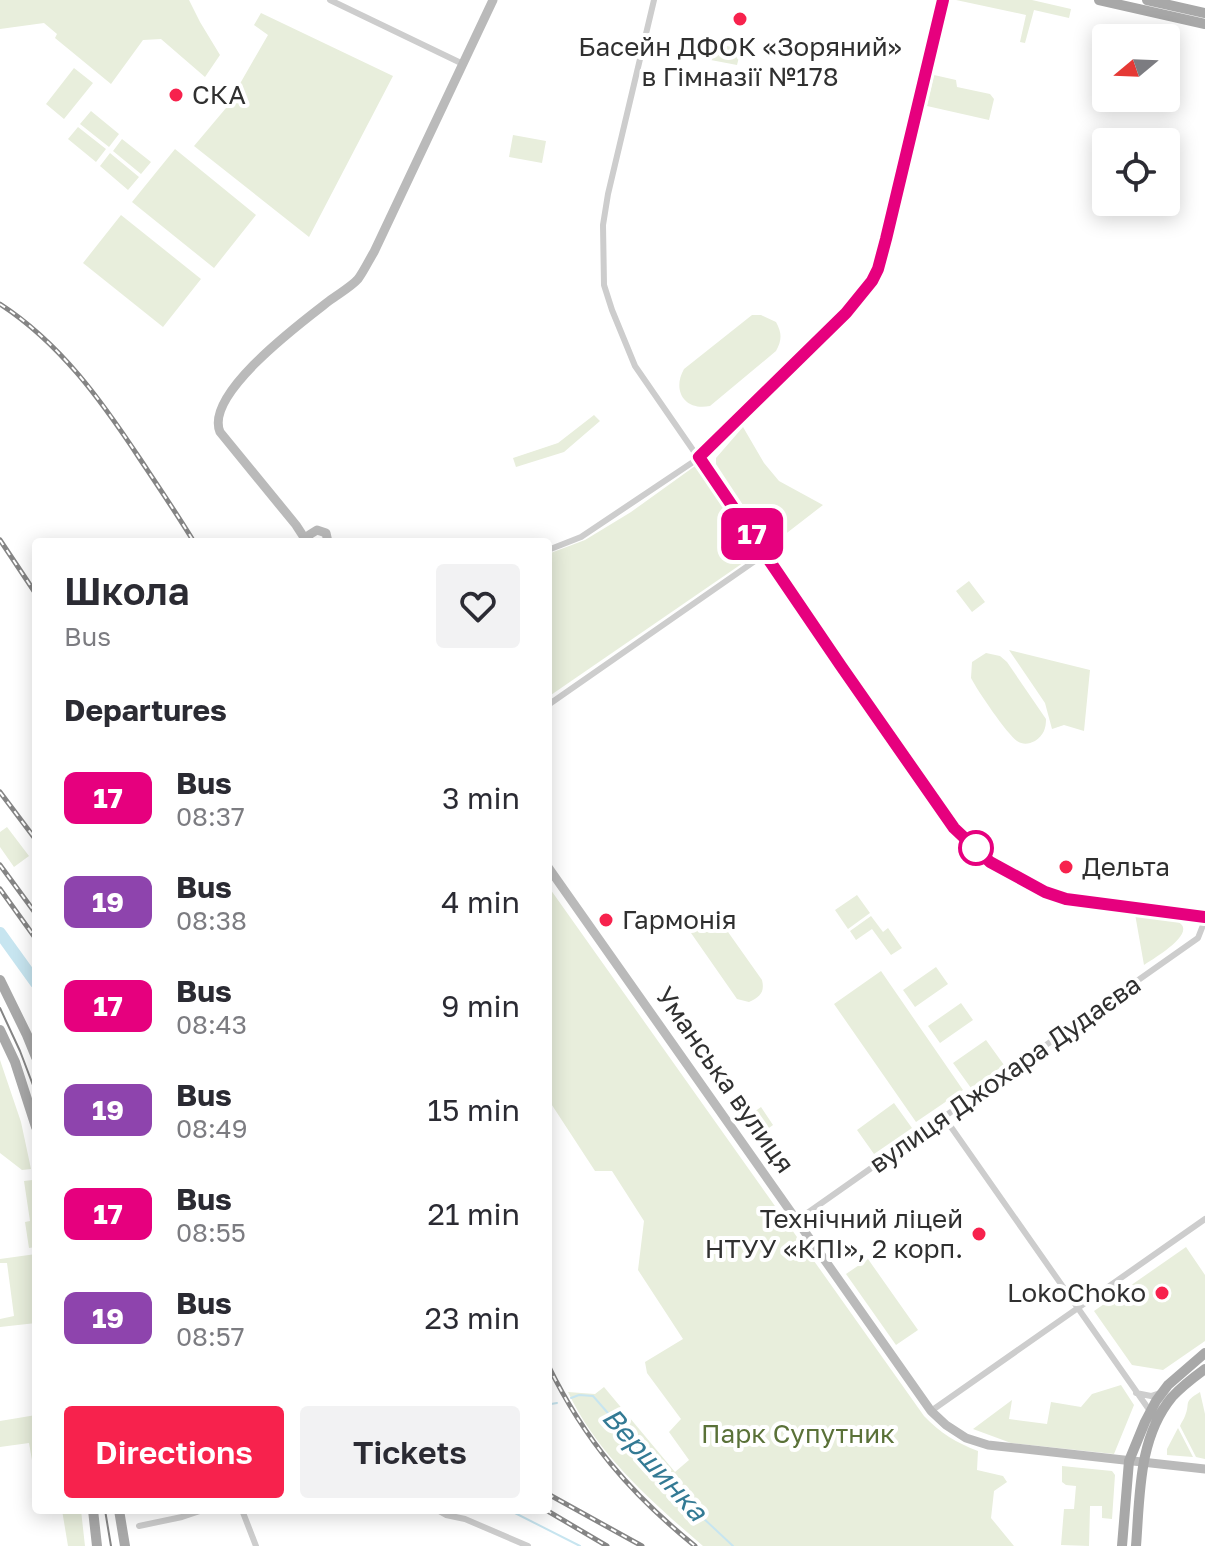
<!DOCTYPE html>
<meta charset="utf-8">
<style>
:root{--surface:#fff;--page:#f2f2f3;--text:#2b2b33;--muted:#7c7c81;--accent:#f7224d}
body{margin:0;font-family:"Golos Text",sans-serif;background:var(--page);color:var(--text);height:100vh;display:flex;flex-direction:column;font-size:30px;white-space:nowrap}
*{box-sizing:border-box;margin:0}
p{font-size:26px;color:var(--muted)}
.icon{flex:none;width:44px;height:44px;fill:none;stroke:currentColor;stroke-width:2;stroke-linecap:round;stroke-linejoin:round}
.map{position:relative;flex:1;overflow:hidden}
.sheet{position:absolute;left:32px;top:538px;width:520px;height:976px;display:flex;flex-direction:column;background:var(--surface);border-radius:8px;box-shadow:0 4px 20px #0003}
.sheet>*{flex:none}
.badge{padding:0 16px;border-radius:12px;font-size:28px;line-height:52px}
.needle{width:52px;rotate:251deg}
.fabs{position:absolute;left:1092px;top:24px;display:grid;gap:16px}
.fabs a{display:grid;place-items:center;width:88px;height:88px;border-radius:8px;background:var(--surface);box-shadow:0 4px 20px #0003;font-size:40px}
.map>.badge{position:absolute;translate:-50% -50%;box-shadow:0 0 0 4px #fff}
h2{padding:0 32px;font-size:30px;line-height:72px}
.round{display:grid;place-items:center;flex:none;width:84px;height:84px;border-radius:8px;background:var(--page)}
.summary{display:flex;align-items:center;justify-content:space-between;height:136px;padding:0 32px}
h1{font-size:38px;font-weight:600;line-height:60px}
.cta{display:flex;gap:16px;margin-top:auto;padding:16px 32px}
.cta a{flex:1;height:92px;border-radius:8px;background:var(--accent);color:#fff;font-size:32px;font-weight:600;line-height:92px;text-align:center}
.cta a+a{background:var(--page);color:var(--text)}
ul{padding:0;list-style:none}
li{display:flex;align-items:center;gap:24px;height:104px;padding:0 32px}
li div{flex:1}
li b{display:block;font-size:30px}
li em{font-style:normal}
li .badge{min-width:88px;font-weight:700;text-align:center}
.map>svg:first-child{display:block}
.green{fill:#e8eedc}
.lines{fill:none;stroke-linecap:round;stroke-linejoin:round}
.stream{stroke:#c7e5f0;stroke-width:2}
.river{stroke:#c7e5f0;stroke-width:12}
.street{stroke:#cdcdcd;stroke-width:6}
.secondary{stroke:#bababa;stroke-width:9}
.primary{stroke:#a8a8a8;stroke-width:10}
.tram{stroke:#858585;stroke-width:2}
.rail-casing{stroke:#858585;stroke-width:5}
.rail{stroke:#fff;stroke-width:2;stroke-dasharray:6;stroke-linecap:butt}
.line-casing{stroke:#fff;stroke-width:18}
.line{stroke:#e6007e;stroke-width:12}
.poi-dot{fill:#f7224d;stroke:#fff;stroke-width:3}
.stop-dot{fill:#fff;stroke:#e6007e;stroke-width:4}
.labels{text-anchor:middle;stroke-width:8;stroke-linejoin:round;paint-order:stroke}
.poi-label{font-size:26px;fill:#303030;stroke:#fff;text-anchor:start}
.street-label{font-size:26px;fill:#303030;stroke:#fff}
.park-label{font-size:26px;fill:#5a7138;stroke:#fff}
.water-label{font-size:28px;font-style:italic;fill:#337a94;stroke:#fff}
</style>
<div class="map">
<svg width="1205" height="1546" viewBox="0 0 1205 1546">
<rect width="100%" height="100%" fill="#fff"/>
<path class="green" d="M0,0H189L200,22L220,55L205,77L161,39L143,40L111,84L55,38L57,34L44,23L0,29Z
M956,0H1032L1071,9L1069,18L1034,10L1025,43L1020,42L1026,15Z
M261,13L393,76L309,237L194,146L226,108L268,35L254,25Z
M699,40L741,49L737,65L695,57Z
M74,68L93,83L64,119L46,104Z
M934,75L956,80L957,87L990,94L994,99L989,120L927,106Z
M91,111L119,134L109,147L80,124Z
M78,127L106,149L96,162L68,139Z
M513,135L546,141L542,163L509,157Z
M122,139L151,162L141,174L113,151Z
M175,149L256,215L214,268L132,202Z
M110,153L139,177L128,190L100,166Z
M121,215L201,279L163,327L83,263Z
M752,315H761L776,322C782,333 782,340 776,351L710,406C684,411 672,390 684,369Z
M594,415L600,421L564,452L516,467L513,458L558,443Z
M743,427L764,463L779,481L823,505L770,546L716,464V458Z
M695,466L756,554L548,697V554L585,540L631,512Z
M969,581L985,602L972,612L956,591Z
M1009,650L1090,670L1084,731L1064,725L1052,729L1045,703Z
M986,653L1000,656L1007,662L1046,719C1046,728 1044,735 1035,741C1029,744 1023,745 1017,741C1007,734 977,690 971,678L972,662Z
M7,827L29,856L14,867L0,847V832Z
M548,886L924,1416C940,1433 957,1443 978,1451L977,1470L1003,1476L1007,1482L994,1491L991,1518L1014,1546H703C652,1502 597,1454 568,1392L595,1394L604,1387L675,1472L689,1460L669,1432L681,1419L647,1373L645,1362L683,1339L638,1270L644,1221L612,1171H595L548,1099Z
M857,895L870,913L848,929L835,910Z
M710,912L716,915L762,980C765,992 760,997 749,1002L737,999L691,933V922L697,916Z
M1135,914C1147,916 1161,916 1173,920C1205,929 1153,959 1144,965Z
M871,916L883,932L888,928L902,948L891,955L872,929L856,940L850,931Z
M936,967L948,984L915,1007L903,990Z
M881,971L963,1090L916,1122L834,1004Z
M961,1003L973,1020L940,1043L928,1026Z
M986,1040L1004,1065L971,1088L953,1063Z
M0,1060L21,1122L31,1169L22,1170L0,1153Z
M894,1103L912,1128L874,1154L857,1130Z
M761,1107L773,1125L755,1138L743,1120Z
M33,1180L36,1200V1247L29,1248L25,1222L30,1221L24,1181Z
M1186,1247L1205,1275V1341L1163,1370L1132,1365L1094,1311Z
M36,1254V1323L0,1327V1319L14,1316L7,1263H0V1259Z
M868,1259L918,1330L896,1345L846,1274Z
M1121,1385L1134,1405L1114,1454L1011,1443L973,1429L1012,1400L1009,1419L1047,1424L1051,1402L1081,1407L1092,1394Z
M1200,1392L1205,1414V1459L1196,1457L1180,1426C1181,1423 1184,1419 1185,1416C1191,1402 1182,1403 1200,1392Z
M36,1415V1483L29,1443L0,1447V1421Z
M1178,1428L1193,1457L1167,1455V1449Z
M1062,1466L1112,1471L1115,1475L1112,1519L1102,1518V1506H1090L1089,1546L1061,1545L1064,1509H1074L1076,1486L1066,1485L1062,1482Z
M62,1510H81L85,1546H68Z"/>
<g class="lines">
<path class="stream" d="M571,1398L579,1395L593,1396L686,1502L733,1546
M548,1402L551,1404L557,1403
M509,1510L580,1546"/>
<path class="river" d="M0,933L36,983"/>
<path class="street" d="M330,0L463,64
M654,0L608,194L603,225L604,285L612,310L635,366L936,802L954,828L990,862L1045,892L1066,899L1205,918
M548,550L581,537L696,460L846,313L872,281L878,269L886,239L943,0
M548,705L765,554
M944,1117L1150,1411
M796,1221L1198,938L1205,920
M1136,1393L1151,1396L1160,1393
M931,1411L1205,1219
M242,1510L256,1546
M437,1510L446,1515L465,1519L528,1546
M139,1526L182,1517L203,1510"/>
<path class="secondary" d="M307,542L296,525L220,432C204,394 302,322 329,301C338,294 351,287 358,279C364,271 369,260 374,252L493,0
M308,542L309,535L317,530L326,533L328,542
M548,867L931,1411L946,1425L966,1438L988,1445L1205,1469"/>
<path class="primary" d="M1099,0L1205,24
M1147,0L1205,13
M0,980L27,1035L36,1057
M0,1030L15,1062L36,1127
M93,1510L97,1546
M119,1510L125,1546
M1122,1546L1129,1461L1145,1422L1156,1401L1168,1385L1205,1353
M1136,1546C1140,1496 1138,1438 1172,1397C1182,1386 1194,1377 1205,1369"/>
<path class="tram" d="M0,1008L20,1051L36,1093
M105,1510L111,1546"/>
<g class="rail-casing">
<path id="rail" d="M0,304C60,343 101,400 140,459C158,486 177,514 194,542
M0,540L36,594
M0,792L36,840
M0,865L36,914
M0,889L36,939
M548,1365C585,1441 630,1493 695,1546
M548,1494L642,1546
M546,1510L607,1546"/>
</g>
<use href="#rail" class="rail"/>
</g>
<g class="lines">
<g class="line-casing">
<path id="line" d="M943,0L886,239L878,269L872,281L846,313L699,457L841,666L954,828L990,862L1045,892L1066,899L1205,917"/>
</g>
<use href="#line" class="line"/>
</g>
<g class="poi-dot">
<circle cx="740" cy="19" r="8"/>
<circle cx="176" cy="95" r="8"/>
<circle cx="1066" cy="867" r="8"/>
<circle cx="606" cy="920" r="8"/>
<circle cx="979" cy="1234" r="8"/>
<circle cx="1162" cy="1293" r="8"/>
</g>
<circle class="stop-dot" cx="976" cy="848" r="16"/>
<g class="labels">
<g class="poi-label">
<text x="740" y="56" text-anchor="middle">Басейн ДФОК «Зоряний»<tspan x="740" dy="30">в Гімназії №178</tspan></text>
<text x="192" y="104">СКА</text>
<text x="1082" y="876">Дельта</text>
<text x="622" y="929">Гармонія</text>
<text x="963" y="1228" text-anchor="end">Технічний ліцей<tspan x="963" dy="30">НТУУ «КПІ», 2 корп.</tspan></text>
<text x="1146" y="1302" text-anchor="end">LokoChoko</text>
</g>
<g class="street-label">
<text transform="translate(1005 1074) rotate(-35)" y="9">вулиця Джохара Дудаєва</text>
<text transform="translate(725 1080) rotate(55)" y="9">Уманська вулиця</text>
</g>
<g class="park-label">
<text x="798" y="1443">Парк Супутник</text>
</g>
<g class="water-label">
<text transform="translate(655 1464) rotate(48)" y="10">Вершинка</text>
</g>
</g>
</svg>
<div class="fabs">
<a><svg class="needle" viewBox="-14 -14 28 28"><path d="M0-13l5 13h-10z" fill="#e53935"/><path d="M0 13l5-13h-10z" fill="#7c7c81"/></svg></a>
<a><svg class="icon" aria-label="locate" viewBox="0 0 24 24"><circle cx="12" cy="12" r="6"/><path d="M12 2v4M12 18v4M2 12h4M18 12h4"/></svg></a>
</div>
<b class="badge" style="left:752px;top:534px;background:#e6007e;color:#fff">17</b>
<section class="sheet">
<div class="summary"><div><h1>Школа</h1><p>Bus</p></div><a class="round"><svg class="icon" aria-label="heart" viewBox="0 0 24 24"><path d="M12 20l-8-8c-3-5 5-10 8-4 3-6 11-1 8 4z"/></svg></a></div>
<h2>Departures</h2>
<ul>
<li><span class="badge" style="background:#e6007e;color:#fff">17</span><div><b>Bus</b><p>08:37</p></div><em>3 min</em></li>
<li><span class="badge" style="background:#8e44ad;color:#fff">19</span><div><b>Bus</b><p>08:38</p></div><em>4 min</em></li>
<li><span class="badge" style="background:#e6007e;color:#fff">17</span><div><b>Bus</b><p>08:43</p></div><em>9 min</em></li>
<li><span class="badge" style="background:#8e44ad;color:#fff">19</span><div><b>Bus</b><p>08:49</p></div><em>15 min</em></li>
<li><span class="badge" style="background:#e6007e;color:#fff">17</span><div><b>Bus</b><p>08:55</p></div><em>21 min</em></li>
<li><span class="badge" style="background:#8e44ad;color:#fff">19</span><div><b>Bus</b><p>08:57</p></div><em>23 min</em></li>
</ul>
<div class="cta"><a>Directions</a><a>Tickets</a></div>
</section>
</div>
